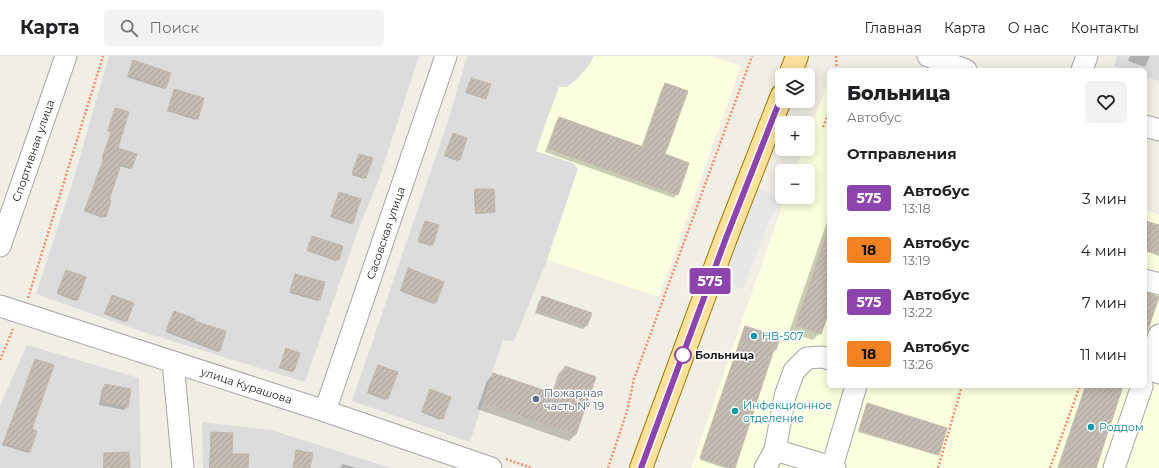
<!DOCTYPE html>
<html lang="ru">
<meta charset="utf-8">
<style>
:root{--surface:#fff;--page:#f2f2f2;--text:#202124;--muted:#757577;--line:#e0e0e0}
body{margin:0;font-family:Montserrat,sans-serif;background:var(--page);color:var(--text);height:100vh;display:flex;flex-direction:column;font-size:15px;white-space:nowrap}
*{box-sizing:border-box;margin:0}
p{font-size:13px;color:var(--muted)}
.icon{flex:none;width:22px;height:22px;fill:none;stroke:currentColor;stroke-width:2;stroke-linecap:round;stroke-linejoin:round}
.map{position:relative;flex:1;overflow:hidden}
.panel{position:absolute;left:827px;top:12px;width:320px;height:320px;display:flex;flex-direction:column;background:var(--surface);border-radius:6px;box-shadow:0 2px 10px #0003}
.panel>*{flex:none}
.badge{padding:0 8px;border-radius:3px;font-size:14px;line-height:26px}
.tools{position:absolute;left:775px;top:12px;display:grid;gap:8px}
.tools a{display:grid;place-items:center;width:40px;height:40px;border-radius:6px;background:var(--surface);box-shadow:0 2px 10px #0003;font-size:20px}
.map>.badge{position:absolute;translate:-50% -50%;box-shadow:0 0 0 2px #fff}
h2{padding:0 20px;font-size:15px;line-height:36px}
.round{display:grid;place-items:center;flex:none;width:42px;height:42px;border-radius:6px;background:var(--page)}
.overview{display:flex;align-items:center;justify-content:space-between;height:68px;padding:0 20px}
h1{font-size:19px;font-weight:800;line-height:30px}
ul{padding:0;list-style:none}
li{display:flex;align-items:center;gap:12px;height:52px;padding:0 20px}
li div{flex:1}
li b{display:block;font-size:15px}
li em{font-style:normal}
li .badge{min-width:44px;font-weight:700;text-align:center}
header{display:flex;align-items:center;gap:24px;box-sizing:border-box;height:56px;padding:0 20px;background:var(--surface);border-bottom:1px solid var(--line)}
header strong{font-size:19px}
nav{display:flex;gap:22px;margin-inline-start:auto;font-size:14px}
.search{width:280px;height:36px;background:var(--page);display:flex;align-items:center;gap:10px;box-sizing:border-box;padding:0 14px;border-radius:6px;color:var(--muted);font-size:15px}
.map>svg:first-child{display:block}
.residential{fill:#dddcdc}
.education{fill:#fbffdf}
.parking{fill:#e7e7e7}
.shadow{fill:#0003}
.building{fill:url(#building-hatch);stroke:#c2b6a7}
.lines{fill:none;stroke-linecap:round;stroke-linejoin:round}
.minor-casing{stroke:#a6a6a6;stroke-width:23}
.major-casing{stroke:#9a7c00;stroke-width:24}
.path{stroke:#fd8c68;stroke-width:2.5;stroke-dasharray:2 2;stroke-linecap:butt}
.minor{stroke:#fff;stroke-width:21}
.major{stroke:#fee19b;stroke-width:22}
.line-casing{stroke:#fff;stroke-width:9}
.line{stroke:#8e44ad;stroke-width:6}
.culture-dot{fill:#0f9aa8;stroke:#fff;stroke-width:1.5}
.stop-dot{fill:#fff;stroke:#8e44ad;stroke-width:2}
.service-dot{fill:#5c6f8a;stroke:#fff;stroke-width:1.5}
.labels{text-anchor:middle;stroke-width:3;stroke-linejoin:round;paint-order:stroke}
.street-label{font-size:11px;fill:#1f1f1f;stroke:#fff}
.culture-label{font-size:11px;fill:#0d838f;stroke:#fff;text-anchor:start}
.stop-label{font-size:11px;font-weight:bold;fill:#1f1f1f;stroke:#fff;text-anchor:start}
.service-label{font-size:11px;fill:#4e5e75;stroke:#fff;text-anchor:start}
</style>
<header>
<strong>Карта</strong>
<div class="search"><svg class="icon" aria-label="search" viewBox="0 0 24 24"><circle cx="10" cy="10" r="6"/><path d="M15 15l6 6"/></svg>Поиск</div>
<nav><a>Главная</a><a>Карта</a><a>О нас</a><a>Контакты</a></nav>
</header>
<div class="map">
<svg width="1159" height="412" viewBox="0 0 1159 412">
<defs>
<pattern id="building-hatch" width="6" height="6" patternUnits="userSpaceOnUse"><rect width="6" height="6" fill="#c5bdb4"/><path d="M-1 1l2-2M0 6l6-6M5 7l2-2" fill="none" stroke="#a9a29a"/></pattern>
</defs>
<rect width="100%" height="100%" fill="#f0eee5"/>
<path class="residential" d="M109,0H419L378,126L359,171L305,326L149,278L36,238L73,125Z
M467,0H594L590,8L576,24L567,31L548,59L536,95L573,107L578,113L547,204L514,285L503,284L470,386L352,345L448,65Z
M1117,0H1159V25L1145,21V14H1125L1114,10Z
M27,289L139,322L141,412H0V350Z
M202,366L271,374L391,412H203Z"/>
<path class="education" d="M594,0H710L741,10L659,241L547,204L578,113L573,107L536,95L559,31H567L576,24L590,8Z
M829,23V330H1145V153L1159,159V412H691L785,141H808V115H795L803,93H808V80Z"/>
<path class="parking" d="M755,131L779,140L743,233L719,224Z"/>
<path class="shadow" d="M1130,0H1150L1145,11L1128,5Z
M134,5L165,31L164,33L127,21Z
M471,23L486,42L484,43L466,37Z
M666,28L664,99L677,138L674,142L545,96L556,66L559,62L641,92L662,32Z
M174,34L197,62L196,64L167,55Z
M115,53L117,93L131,112L130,113L120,110L103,162L84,155L103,104L102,103L111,76L107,75Z
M453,78L459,103L457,105L444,100Z
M359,99L365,121L364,123L352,119Z
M476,134L494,156L492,157L475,158L474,136Z
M339,137L352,167L351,168L330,161Z
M829,160V251L820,277L813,284L789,276Z
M425,166L432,188L431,190L418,186Z
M1145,166L1159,170V200L1145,195Z
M312,181L338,203L336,205L307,195Z
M66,215L77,244L75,245L57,238Z
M407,215L435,247L434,248L400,235Z
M294,221L319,243L318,245L290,237Z
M112,240L127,265L125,266L104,258Z
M542,242L586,270L583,273L535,257L539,245Z
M174,256L193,266L225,276L219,295L218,296L166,276Z
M745,271L775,293L772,294L734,412H725L700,404Z
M286,293L293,315L292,316L279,312Z
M35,304L30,395L28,397L2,389Z
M378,310L387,342L385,344L367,337Z
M565,311L595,321L576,378L569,385L477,353L487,325L493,318L552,338L558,318Z
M105,329L127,350L124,354L99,349L102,333Z
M1085,330H1122L1095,412H1057Z
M430,334L450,342L440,364L421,356Z
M866,350L938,398L936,399L858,376Z
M211,377L231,399L247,412H209Z
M104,398L129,412H103Z
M343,408L356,412H340Z"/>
<path class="building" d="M133,4L171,17L166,32L128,19Z
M471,22L491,28L486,43L466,36Z
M665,27L688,35L665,98L689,107L678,139L548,92L559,61L643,91Z
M174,33L204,42L198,63L168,54Z
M115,52L129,56L118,92L137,98L132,112L121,108L109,144L111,145L106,161L85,154L104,102H102L112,75L108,74Z
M453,77L467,82L460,104L445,98Z
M359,98L373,102L366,122L352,117Z
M475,133H494L495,156L476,157Z
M339,136L361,143L353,167L331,160Z
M425,165L439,169L433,189L418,184Z
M1145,165L1159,169V198L1145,194Z
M827,178H829V255L821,278L796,269Z
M312,180L343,190L339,204L307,194Z
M408,212L444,226L436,247L401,234Z
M66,214L86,221L78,244L57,237Z
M295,218L325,226L320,244L290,235Z
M1145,236L1159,241L1146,279H1145Z
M112,239L134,247L127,265L105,257Z
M542,240L592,257L587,270L538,254Z
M174,255L195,263L194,265L226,275L220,295L166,274Z
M745,270L780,281L776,294L774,293L735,412H730L700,402Z
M286,292L300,297L294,315L280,311Z
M35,303L54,309L32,373L37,375L30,396L4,387Z
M378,309L398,316L388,343L368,335Z
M565,310L596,321L576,378L483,347L493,317L555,338Z
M105,328L131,333L128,351L102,346Z
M1086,330H1123L1096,412H1059Z
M430,333L451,341L443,363L422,355Z
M867,347L947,372L939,399L859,374Z
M211,376L233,377L232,398H249L248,412H210Z
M296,394L313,397L310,412H293Z
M129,396L130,412H104V397Z"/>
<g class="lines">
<g class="minor-casing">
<g id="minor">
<path d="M928,0L966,14"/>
<path d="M1082,14L1087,0"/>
<path d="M1145,70L1159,74"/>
<path id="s1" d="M0,190L66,0"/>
<path d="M1145,224L1159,228"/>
<path id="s2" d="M0,250L325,355L491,412"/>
<path d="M1159,279L1148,313L1159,317"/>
<path d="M173,306L183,412"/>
<path id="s3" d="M325,355L446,0"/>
<path d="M775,394L785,340L794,315L807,302L822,301L829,303"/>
<path d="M832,411L856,330"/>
<path d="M765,412L775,394L835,412"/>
<path d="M1114,412L1142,330"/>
</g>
</g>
<g class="major-casing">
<path id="major" d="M790,19L797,0
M641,412L726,182L782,39"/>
</g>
<path class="path" d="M836,0L837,14
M823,71L829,56
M28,242L103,0
M0,304L13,273
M506,403L532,412
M608,412L627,355L634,323L752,0
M938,412L962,330
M1050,412L1080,330"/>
<use href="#minor" class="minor"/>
<use href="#major" class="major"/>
</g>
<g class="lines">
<g class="line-casing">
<path id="line" d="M641,412L726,182L782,39"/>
</g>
<use href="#line" class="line"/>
</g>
<g class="culture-dot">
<circle cx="754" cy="280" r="4"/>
<circle cx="735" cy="355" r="4"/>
<circle cx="1091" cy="371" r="4"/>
</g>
<circle class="stop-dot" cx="683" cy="299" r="8"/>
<circle class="service-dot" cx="536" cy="343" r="4"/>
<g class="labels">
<g class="street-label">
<text dy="4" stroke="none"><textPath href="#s1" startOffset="101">Спортивная улица</textPath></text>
<text dy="4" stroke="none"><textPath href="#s3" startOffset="188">Сасовская улица</textPath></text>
<text dy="4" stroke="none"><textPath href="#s2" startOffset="259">улица Курашова</textPath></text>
</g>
<g class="culture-label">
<text x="762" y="284">НВ-507</text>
<text x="743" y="353">Инфекционное<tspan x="743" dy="13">отделение</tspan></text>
<text x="1099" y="375">Роддом</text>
</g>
<g class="stop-label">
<text x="695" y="303">Больница</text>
</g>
<g class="service-label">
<text x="544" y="341">Пожарная<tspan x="544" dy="13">часть № 19</tspan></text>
</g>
</g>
</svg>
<div class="tools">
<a><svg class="icon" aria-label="layers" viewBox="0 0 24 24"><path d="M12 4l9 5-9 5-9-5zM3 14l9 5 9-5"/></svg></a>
<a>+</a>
<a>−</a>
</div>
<b class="badge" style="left:710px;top:225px;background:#8e44ad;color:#fff">575</b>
<section class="panel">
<div class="overview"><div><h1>Больница</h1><p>Автобус</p></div><a class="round"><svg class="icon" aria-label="heart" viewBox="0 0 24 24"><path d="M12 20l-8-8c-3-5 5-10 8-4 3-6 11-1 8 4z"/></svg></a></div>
<h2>Отправления</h2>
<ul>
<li><span class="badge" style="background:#8e44ad;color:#fff">575</span><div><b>Автобус</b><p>13:18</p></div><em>3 мин</em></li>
<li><span class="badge" style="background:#f58220;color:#111">18</span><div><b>Автобус</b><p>13:19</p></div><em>4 мин</em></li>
<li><span class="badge" style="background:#8e44ad;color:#fff">575</span><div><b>Автобус</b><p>13:22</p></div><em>7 мин</em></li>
<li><span class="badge" style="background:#f58220;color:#111">18</span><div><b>Автобус</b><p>13:26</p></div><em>11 мин</em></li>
</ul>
</section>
</div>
